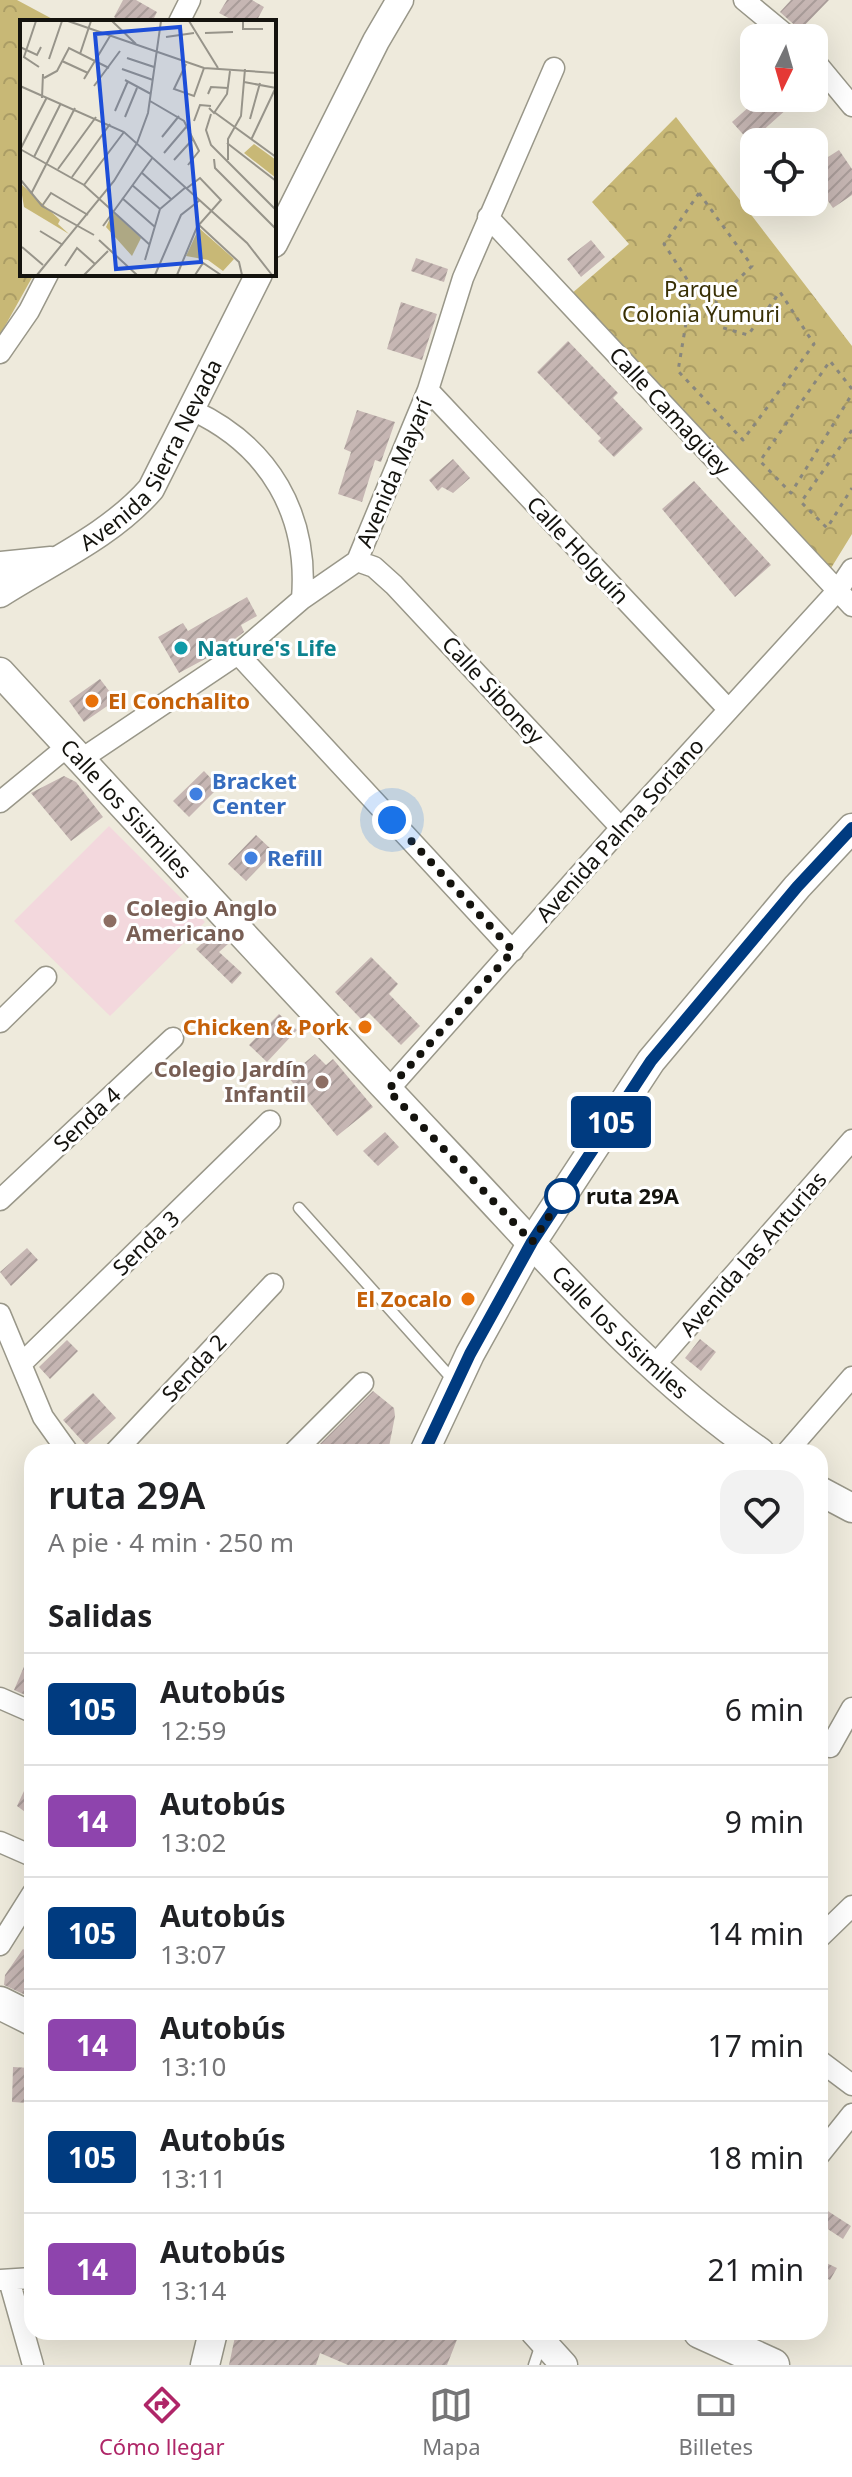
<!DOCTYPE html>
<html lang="es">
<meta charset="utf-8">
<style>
:root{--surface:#fff;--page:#f2f2f2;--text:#202124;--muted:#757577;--line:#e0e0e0;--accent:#af2668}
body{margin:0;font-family:"Noto Sans",sans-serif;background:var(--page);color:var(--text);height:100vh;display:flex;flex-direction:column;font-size:30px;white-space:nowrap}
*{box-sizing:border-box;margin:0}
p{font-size:26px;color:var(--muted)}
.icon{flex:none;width:44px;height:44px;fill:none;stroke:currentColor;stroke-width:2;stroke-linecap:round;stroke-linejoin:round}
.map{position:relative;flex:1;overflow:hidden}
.drawer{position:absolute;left:24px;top:1444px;width:804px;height:896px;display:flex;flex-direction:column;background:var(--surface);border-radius:24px;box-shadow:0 8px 32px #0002}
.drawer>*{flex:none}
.badge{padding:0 16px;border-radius:6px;font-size:28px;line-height:52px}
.needle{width:52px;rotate:185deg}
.buttons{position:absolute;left:740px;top:24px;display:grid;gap:16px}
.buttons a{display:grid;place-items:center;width:88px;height:88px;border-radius:16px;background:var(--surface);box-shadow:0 8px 32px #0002;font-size:40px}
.you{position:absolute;width:40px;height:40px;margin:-20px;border:6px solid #fff;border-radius:50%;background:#1a73e8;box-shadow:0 0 0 12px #1a73e833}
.map>.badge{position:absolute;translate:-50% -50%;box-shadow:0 0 0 4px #fff}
h2{padding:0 24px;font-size:30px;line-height:72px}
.round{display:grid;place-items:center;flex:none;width:84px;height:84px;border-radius:24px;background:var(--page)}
.summary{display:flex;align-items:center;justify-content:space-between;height:136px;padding:0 24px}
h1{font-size:38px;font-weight:600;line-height:60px}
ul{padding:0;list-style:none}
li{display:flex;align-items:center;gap:24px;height:112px;padding:0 24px;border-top:2px solid var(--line)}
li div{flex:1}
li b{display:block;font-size:30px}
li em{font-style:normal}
li .badge{min-width:88px;font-weight:700;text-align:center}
.tab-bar{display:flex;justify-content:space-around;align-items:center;height:112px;border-top:2px solid var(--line);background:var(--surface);font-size:22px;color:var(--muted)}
.tab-bar a{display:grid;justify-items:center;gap:4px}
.tab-bar .selected{color:var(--accent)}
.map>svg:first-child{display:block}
.education{fill:#f3d8dd}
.park{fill:url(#park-crowns)}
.building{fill:url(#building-hatch)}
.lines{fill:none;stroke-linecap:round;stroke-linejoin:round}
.service-casing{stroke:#999789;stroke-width:13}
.minor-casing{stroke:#999789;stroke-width:23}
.tertiary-casing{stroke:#999789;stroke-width:29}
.secondary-casing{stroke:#999789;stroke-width:31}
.primary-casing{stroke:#999789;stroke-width:35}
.path{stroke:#89877d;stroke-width:3;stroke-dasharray:4 6;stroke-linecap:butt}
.service{stroke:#fff;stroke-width:10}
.minor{stroke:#fff;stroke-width:20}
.tertiary{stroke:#fff;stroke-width:26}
.secondary{stroke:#fff;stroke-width:28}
.primary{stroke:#fff;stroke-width:32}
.line-casing{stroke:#fff;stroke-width:18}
.line{stroke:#003b80;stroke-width:12}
.walk{stroke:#14130e;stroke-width:8;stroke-dasharray:0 14.4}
.culture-dot{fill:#0f9aa8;stroke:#fff;stroke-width:3}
.food-dot{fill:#e8710a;stroke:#fff;stroke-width:3}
.shop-dot{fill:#3f7fe0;stroke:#fff;stroke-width:3}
.education-dot{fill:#8d6e63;stroke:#fff;stroke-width:3}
.stop-dot{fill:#fff;stroke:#003b80;stroke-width:4}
.labels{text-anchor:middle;stroke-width:6;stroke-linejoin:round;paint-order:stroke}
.park-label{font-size:22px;fill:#382f04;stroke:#fff}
.street-label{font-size:22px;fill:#14130e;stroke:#fff}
.culture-label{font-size:22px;font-weight:bold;fill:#0d838f;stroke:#fff;text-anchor:start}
.food-label{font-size:22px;font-weight:bold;fill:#c56008;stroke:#fff;text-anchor:end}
.shop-label{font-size:22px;font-weight:bold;fill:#366cbe;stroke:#fff;text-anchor:start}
.education-label{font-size:22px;font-weight:bold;fill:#785e54;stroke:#fff;text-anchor:start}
.stop-label{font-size:22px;font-weight:bold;fill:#14130e;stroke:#fff;text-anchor:start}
.inset-road{fill:none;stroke:#97948a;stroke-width:2}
.view{fill:#1d4ed8;fill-opacity:0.15;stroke:#1d4ed8;stroke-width:4}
.inset-edge{fill:none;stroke:#14130e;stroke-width:4}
</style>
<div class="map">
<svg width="852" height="2365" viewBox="0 0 852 2365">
<defs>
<pattern id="park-crowns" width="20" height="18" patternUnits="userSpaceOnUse" patternTransform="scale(2)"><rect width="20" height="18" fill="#c8b876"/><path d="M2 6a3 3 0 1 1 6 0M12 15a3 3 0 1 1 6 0" fill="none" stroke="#ab9d65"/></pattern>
<pattern id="building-hatch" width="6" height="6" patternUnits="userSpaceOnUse" patternTransform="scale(2)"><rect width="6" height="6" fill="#c6b6b3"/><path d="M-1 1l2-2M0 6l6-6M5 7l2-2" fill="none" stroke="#a99c99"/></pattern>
</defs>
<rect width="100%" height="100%" fill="#eeeadc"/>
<path class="education" d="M109,826L205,922L110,1016L14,921Z"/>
<path class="park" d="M0,0H17L58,22H22V274H34L0,335Z
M676,117L852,346V534L828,573L570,295L629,244L592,202Z"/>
<path class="building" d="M123,0H136L157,12L152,22H123L114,17Z
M227,0H252L264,7L256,22H236L219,13Z
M791,0H829L800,30L780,12Z
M759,98H779L788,108L750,142L732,122Z
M839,150L852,169V195L833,208L814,181V166Z
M591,240L605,257L581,277L567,259Z
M416,258L448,269L444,282L411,271Z
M401,302L437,314L422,360L387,349Z
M568,341L618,393L613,398L643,429L614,457L598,441L601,438L537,372Z
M357,410L395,422L381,462L375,460L362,502L338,494L351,452L344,449Z
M453,459L470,478L453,493L442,487L438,491L429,480Z
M694,481L771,565L735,597L662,509Z
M247,597L257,616L241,625L244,632L216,653L179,673L158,637L183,623L188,631Z
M100,679L116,700L84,722L69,701Z
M204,771L219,787L189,817L173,801Z
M64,776L76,782L103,817L71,841L31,793Z
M256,835L274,852L246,881L228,864Z
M215,931L228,944L219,952L242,973L232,984L196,949Z
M371,957L398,984L389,994L420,1026L401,1045L369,1013L362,1020L335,992Z
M279,1014L297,1030L267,1062L249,1045Z
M315,1054L326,1065L333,1059L373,1107L337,1136L288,1077Z
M385,1132L399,1147L378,1166L363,1151Z
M27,1248L38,1260L11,1286L0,1272Z
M700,1339L716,1352L701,1371L685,1358Z
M67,1340L78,1351L50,1379L39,1367Z
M373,1391L394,1408L395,1416L388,1452H312Z
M93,1393L116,1418L86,1445L63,1420Z
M32,1648V1698L14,1690Z
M32,1774V1817L17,1806Z
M23,1949L32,1955V1998L4,1985L5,1975Z
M13,2067L30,2068L29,2103L12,2102Z
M820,2206L851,2226L843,2239L820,2224Z
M820,2260L837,2268L830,2280L820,2275Z
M236,2332H460L447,2365H348L320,2353L316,2365H229Z"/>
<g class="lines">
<g class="service-casing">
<path id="service" d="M299,1208L454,1381
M534,2365L541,2344"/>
</g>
<g class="minor-casing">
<path id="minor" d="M744,0L790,38
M179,22L190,0
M814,60L852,106
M488,217L852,606
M0,353L29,311L48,274
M428,390L728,709
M192,410C270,446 309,515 302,599
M357,561L374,567L394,585L621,828
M238,654L513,951
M80,760L238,654L302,599L357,561L428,390L463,278L554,68
M0,802L68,746
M0,1022L46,977
M388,1090L621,828L838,590L852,569
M0,1200L173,1038
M0,1314L43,1417L68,1452
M21,1364L270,1121
M653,1367L852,1140
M115,1452L273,1284
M294,1452L363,1383
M787,1452L852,1377
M0,1698L32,1712
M830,1747L852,1708
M0,1842L32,1856
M820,1937L852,1906
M0,1945L32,1894
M820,2061L852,2085
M820,2154L852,2114
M0,2280L32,2278
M9,2280L33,2365"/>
</g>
<g class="tertiary-casing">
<g id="tertiary">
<path d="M274,244L376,41L400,0"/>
<path id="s1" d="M0,594C50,562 111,535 151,489L259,274"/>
<path d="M534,2332L564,2365"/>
</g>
</g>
<g class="secondary-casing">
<g id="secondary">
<path d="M0,566L51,561"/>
<path id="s2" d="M0,672C149,834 299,996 450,1156C549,1260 641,1370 760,1452"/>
<path d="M424,1452L470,1354L532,1242L651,1061L797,887L852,828"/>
<path d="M820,1491L852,1508"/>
<path d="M205,2365L213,2332"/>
</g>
</g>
<g class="primary-casing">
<path id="primary" d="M0,2003L32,2019
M700,2332L773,2365"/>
</g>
<path class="path" d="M699,193L752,266L716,301L720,327L748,335L780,292L814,344L743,440L678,371L692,287L664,244Z
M852,389L830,361L760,461L791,493L852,394
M852,430L801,502L827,528L852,488"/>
<use href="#service" class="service"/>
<use href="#minor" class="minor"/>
<use href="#tertiary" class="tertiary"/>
<use href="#secondary" class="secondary"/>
<use href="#primary" class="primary"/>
</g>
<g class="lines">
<g class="line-casing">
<path id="line" d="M424,1452L470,1354L532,1242L651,1061L797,887L852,828"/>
</g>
<use href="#line" class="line"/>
<path class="walk" d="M392,820L513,951L388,1090L532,1242L566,1191L562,1196"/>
</g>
<circle class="culture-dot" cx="181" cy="648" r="8"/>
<g class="food-dot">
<circle cx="92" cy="701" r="8"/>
<circle cx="365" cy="1027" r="8"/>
<circle cx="468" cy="1299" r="8"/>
</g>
<g class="shop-dot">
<circle cx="196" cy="794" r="8"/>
<circle cx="251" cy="858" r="8"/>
</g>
<g class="education-dot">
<circle cx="110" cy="921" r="8"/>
<circle cx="322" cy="1082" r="8"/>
</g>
<circle class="stop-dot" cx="562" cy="1196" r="16"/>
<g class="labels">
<g class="park-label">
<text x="701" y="297">Parque<tspan x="701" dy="25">Colonia Yumuri</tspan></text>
</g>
<g class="street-label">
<text transform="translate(670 411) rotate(47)" y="8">Calle Camagüey</text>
<text dy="8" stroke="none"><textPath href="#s1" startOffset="212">Avenida Sierra Nevada</textPath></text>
<text transform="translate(394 473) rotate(-67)" y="8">Avenida Mayarí</text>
<text transform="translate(578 550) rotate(47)" y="8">Calle Holguín</text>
<text transform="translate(493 690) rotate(47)" y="8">Calle Siboney</text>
<text dy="8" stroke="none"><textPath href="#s2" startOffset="186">Calle los Sisimiles</textPath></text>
<text transform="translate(620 830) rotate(-48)" y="8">Avenida Palma Soriano</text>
<text transform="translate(87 1119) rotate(-43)" y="8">Senda 4</text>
<text transform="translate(146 1243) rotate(-44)" y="8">Senda 3</text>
<text transform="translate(753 1254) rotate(-49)" y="8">Avenida las Anturias</text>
<text dy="8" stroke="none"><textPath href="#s2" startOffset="906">Calle los Sisimiles</textPath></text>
<text transform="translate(194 1368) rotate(-47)" y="8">Senda 2</text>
</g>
<g class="culture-label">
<text x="197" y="656">Nature's Life</text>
</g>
<g class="food-label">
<text x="108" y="709" text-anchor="start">El Conchalito</text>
<text x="349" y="1035">Chicken &amp; Pork</text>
<text x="452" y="1307">El Zocalo</text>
</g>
<g class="shop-label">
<text x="212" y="789">Bracket<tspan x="212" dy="25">Center</tspan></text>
<text x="267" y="866">Refill</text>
</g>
<g class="education-label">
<text x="126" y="916">Colegio Anglo<tspan x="126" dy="25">Americano</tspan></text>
<text x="306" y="1077" text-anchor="end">Colegio Jardín<tspan x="306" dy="25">Infantil</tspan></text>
</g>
<g class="stop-label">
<text x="586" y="1204">ruta 29A</text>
</g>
</g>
<g transform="translate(20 20)">
<rect width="256" height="256" fill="#eeeadc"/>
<path d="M0,163L40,200L38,204L49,214L4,187Z" fill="#c8b876"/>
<path d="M234,124L256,140V158L224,133ZM93,192L121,218L112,236L86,207ZM179,208L214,239L203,251L188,240L166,236Z" fill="#c8b876"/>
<path class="inset-road" d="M16,1L4,37L19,47M48,1L184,48L256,53M92,1L116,24M169,1L198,48M223,1V9H243M185,13L213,12M146,17L174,13M0,27L17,35L21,27M60,34L71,1M107,38L134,47M29,39L42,1M42,41L68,53M166,44L154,69L174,76L184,48M102,49L133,60M24,58L37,51L49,28L89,48M64,59L90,16M105,60L131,74M224,62L256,68M0,66L104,112L227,223L252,255M74,66L100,31M188,74L191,67L208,68M22,78L23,54M130,81L164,101L179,131L168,145M189,88L194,93L207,74L210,51M95,91L108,61M194,92L256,137M191,94L186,110L191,125L256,190M105,97L117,68M230,99L240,63M174,101L180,85L191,86M142,117L159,96M231,120L256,67M207,123L256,161M0,129L64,165L130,225M0,130L27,77M144,133L167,106M14,137L41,83M194,139L195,148L256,209M154,140L173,119M208,140V119L221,96L225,49M38,149L76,97M121,152L151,179M52,157L90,104M0,159L22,186L74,215M64,165L104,112M112,165L140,189M11,174L55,88M102,178L135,207M22,186L31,173L68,195M179,205L219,242L222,255M83,206L133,137M20,211L43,225M79,220L117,255M2,227L23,245M125,240L140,189L166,167M45,246L57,228L75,244M17,255L94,161L117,123L128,93L141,1M64,255L88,231M135,255L161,195L180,180M157,255L177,207L201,180L180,158L167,168M175,255L183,243L201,255"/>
<path class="view" d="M160,7L181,242L96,249L75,14Z"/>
<rect width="256" height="256" class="inset-edge"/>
</g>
</svg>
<div class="buttons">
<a><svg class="needle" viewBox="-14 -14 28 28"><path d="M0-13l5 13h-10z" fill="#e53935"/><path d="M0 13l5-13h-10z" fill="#757577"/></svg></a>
<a><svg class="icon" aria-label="locate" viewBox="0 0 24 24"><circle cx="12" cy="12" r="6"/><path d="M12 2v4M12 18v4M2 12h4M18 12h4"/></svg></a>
</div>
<div class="you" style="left:392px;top:820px"></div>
<b class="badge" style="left:611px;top:1122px;background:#003b80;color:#fff">105</b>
<section class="drawer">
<div class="summary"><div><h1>ruta 29A</h1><p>A pie · 4 min · 250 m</p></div><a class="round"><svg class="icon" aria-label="heart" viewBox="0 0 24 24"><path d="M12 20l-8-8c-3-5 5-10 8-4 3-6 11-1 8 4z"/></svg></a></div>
<h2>Salidas</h2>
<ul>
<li><span class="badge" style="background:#003b80;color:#fff">105</span><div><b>Autobús</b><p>12:59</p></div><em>6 min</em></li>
<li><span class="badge" style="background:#8e44ad;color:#fff">14</span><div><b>Autobús</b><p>13:02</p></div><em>9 min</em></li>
<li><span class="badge" style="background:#003b80;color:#fff">105</span><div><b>Autobús</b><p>13:07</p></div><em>14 min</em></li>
<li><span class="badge" style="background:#8e44ad;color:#fff">14</span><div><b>Autobús</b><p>13:10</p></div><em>17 min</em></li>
<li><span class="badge" style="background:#003b80;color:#fff">105</span><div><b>Autobús</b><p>13:11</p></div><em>18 min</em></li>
<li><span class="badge" style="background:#8e44ad;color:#fff">14</span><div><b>Autobús</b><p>13:14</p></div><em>21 min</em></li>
</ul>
</section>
</div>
<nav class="tab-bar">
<a class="selected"><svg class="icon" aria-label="directions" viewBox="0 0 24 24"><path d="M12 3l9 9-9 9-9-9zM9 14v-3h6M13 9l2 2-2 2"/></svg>Cómo llegar</a>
<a><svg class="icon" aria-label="map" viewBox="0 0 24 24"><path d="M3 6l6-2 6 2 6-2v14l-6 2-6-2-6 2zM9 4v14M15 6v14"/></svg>Mapa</a>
<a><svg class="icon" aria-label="tickets" viewBox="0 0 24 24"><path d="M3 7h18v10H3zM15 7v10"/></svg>Billetes</a>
</nav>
